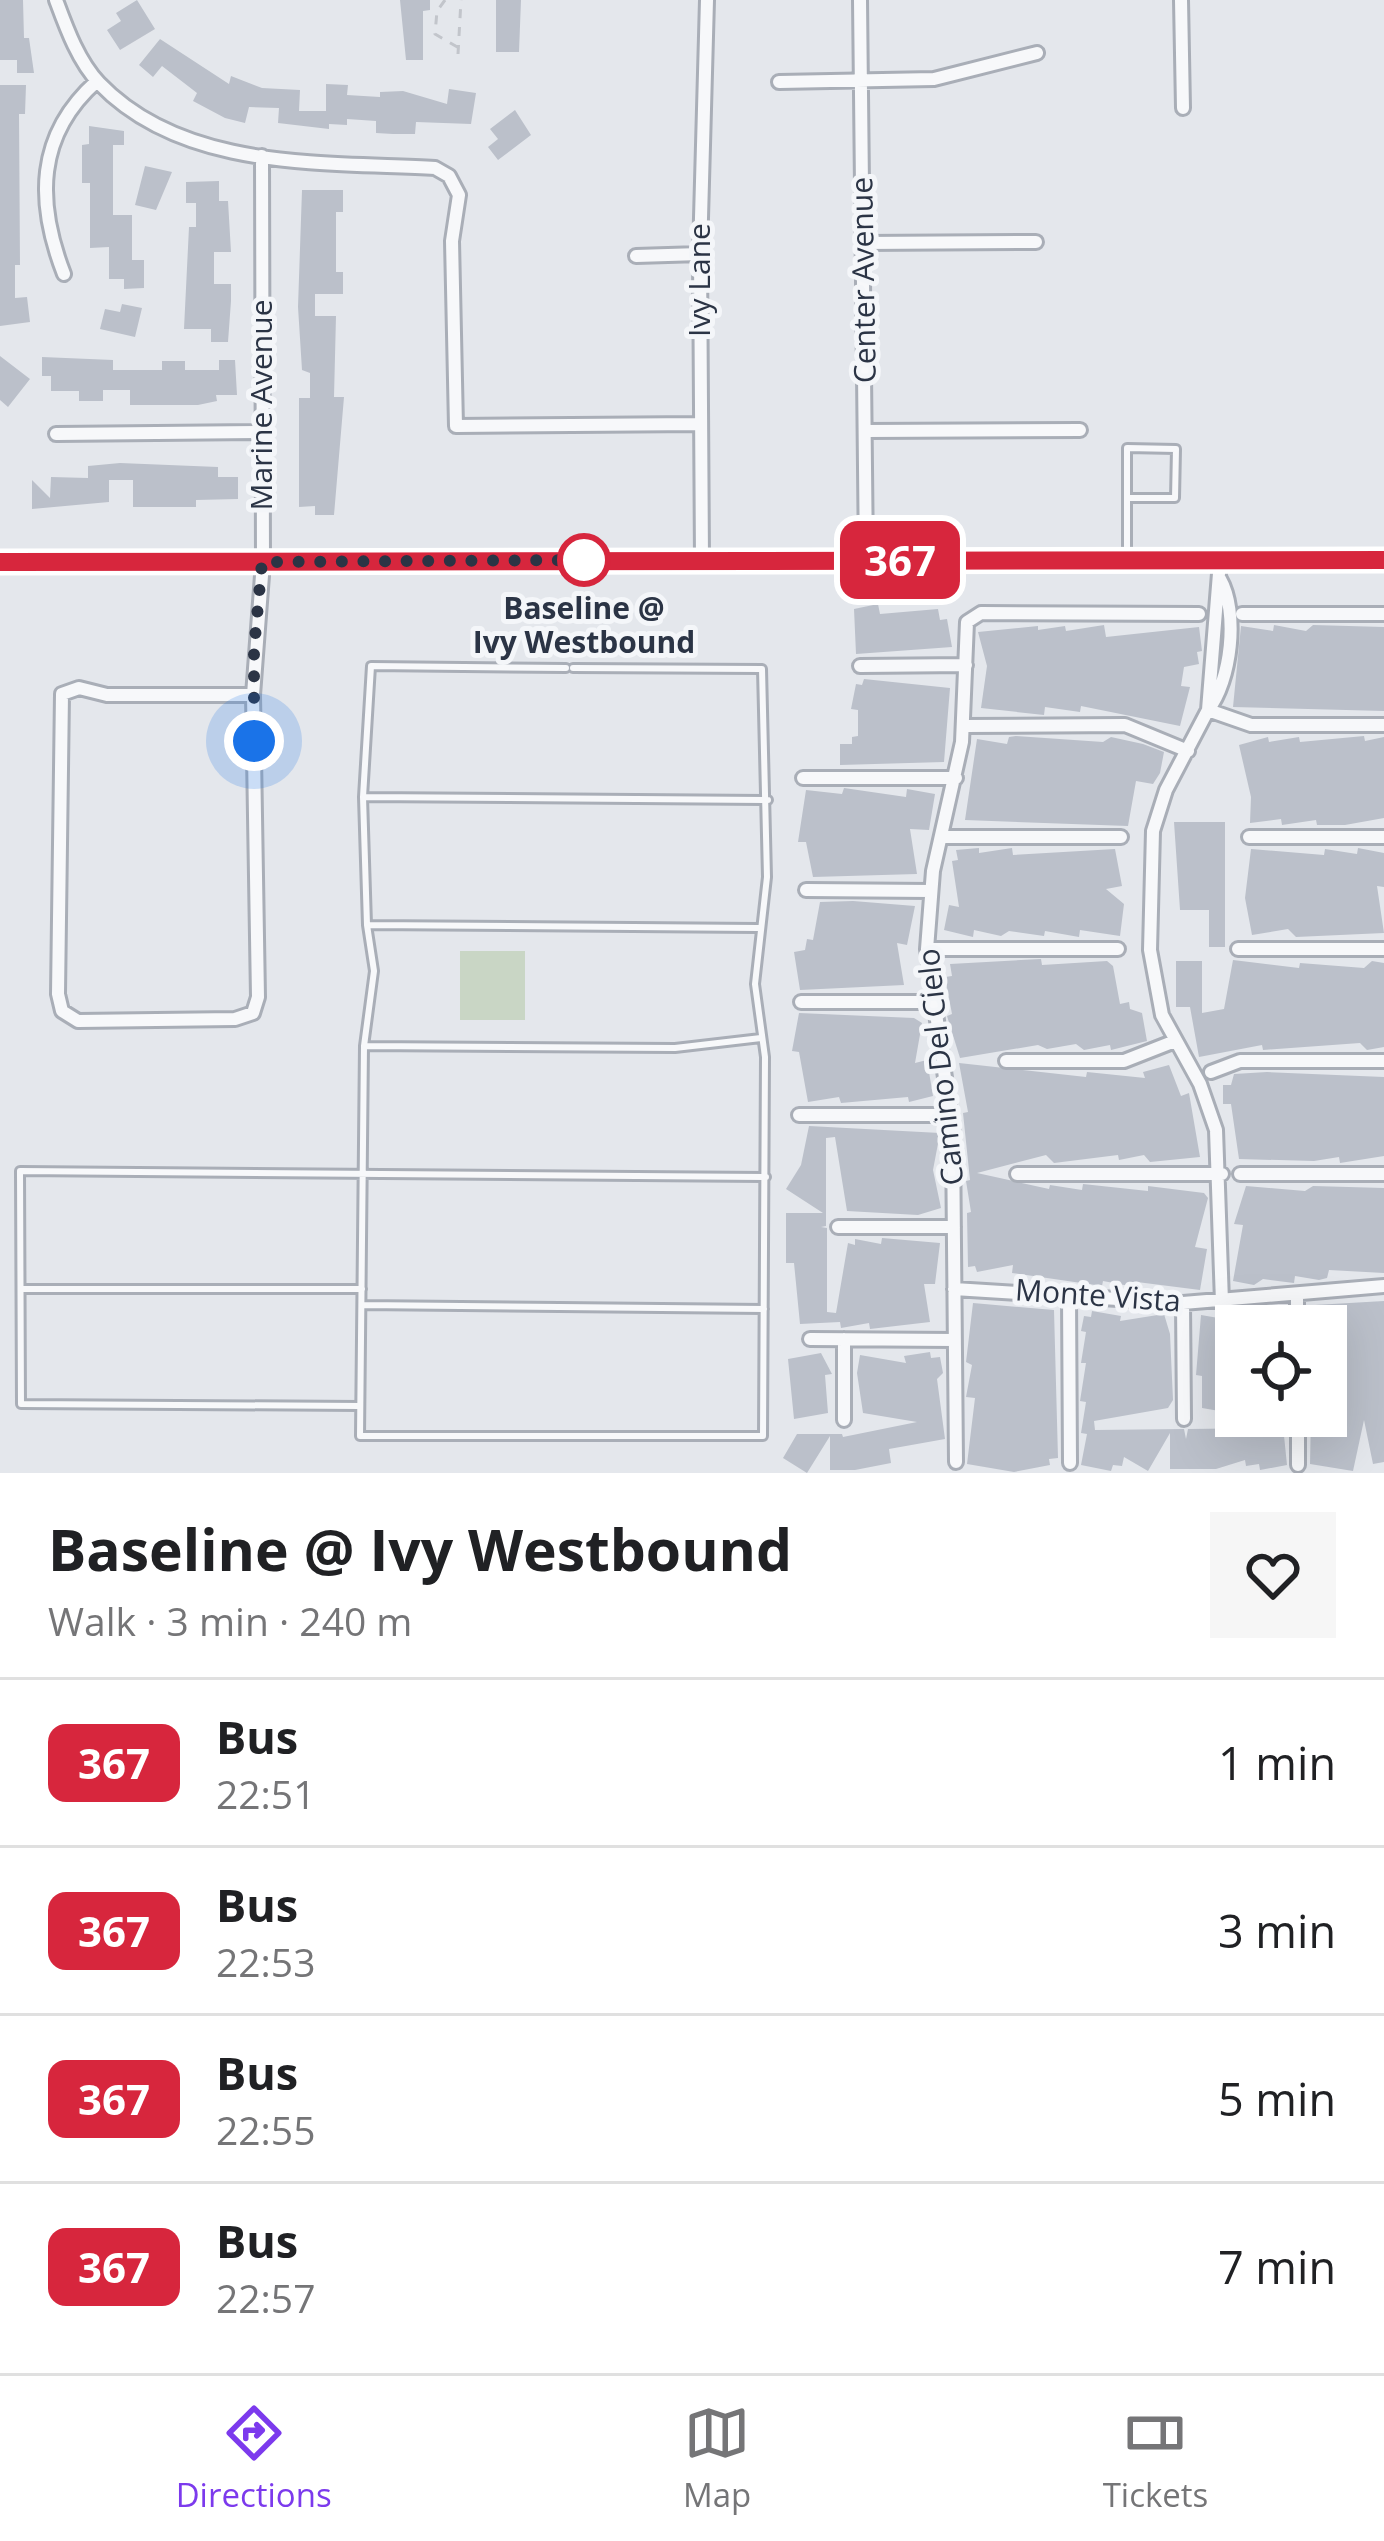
<!DOCTYPE html>
<meta charset="utf-8">
<style>
:root{--surface:#fff;--page:#f6f6f6;--text:#202124;--muted:#757577;--line:#e0e0e0;--accent:#7c3aed}
body{margin:0;font-family:"Open Sans",sans-serif;background:var(--page);color:var(--text);height:100vh;display:flex;flex-direction:column;font-size:45px;white-space:nowrap}
*{box-sizing:border-box;margin:0}
p{font-size:39px;color:var(--muted)}
.icon{flex:none;width:66px;height:66px;fill:none;stroke:currentColor;stroke-width:2;stroke-linecap:round;stroke-linejoin:round}
.map{position:relative;height:1473px;overflow:hidden}
.sheet{display:flex;flex-direction:column;background:var(--surface);flex:1}
.sheet>*{flex:none}
.badge{padding:0 24px;border-radius:18px;font-size:42px;line-height:78px}
.buttons{position:absolute;left:1215px;top:1305px;display:grid;gap:24px}
.buttons a{display:grid;place-items:center;width:132px;height:132px;border-radius:0px;background:var(--surface);box-shadow:0 12px 48px #0002;font-size:60px}
.you{position:absolute;width:60px;height:60px;margin:-30px;border:9px solid #fff;border-radius:50%;background:#1a73e8;box-shadow:0 0 0 18px #1a73e833}
.map>.badge{position:absolute;translate:-50% -50%;box-shadow:0 0 0 6px #fff}
.round{display:grid;place-items:center;flex:none;width:126px;height:126px;border-radius:0px;background:var(--page)}
.head{display:flex;align-items:center;justify-content:space-between;height:204px;padding:0 48px}
h1{font-size:57px;font-weight:700;line-height:90px}
ul{padding:0;list-style:none}
li{display:flex;align-items:center;gap:36px;height:168px;padding:0 48px;border-top:3px solid var(--line)}
li div{flex:1}
li b{display:block;font-size:45px}
li em{font-style:normal}
li .badge{min-width:132px;font-weight:700;text-align:center}
.tab-bar{display:flex;justify-content:space-around;align-items:center;height:168px;border-top:3px solid var(--line);background:var(--surface);font-size:33px;color:var(--muted)}
.tab-bar a{display:grid;justify-items:center;gap:6px}
.tab-bar .current{color:var(--accent)}
.map>svg:first-child{display:block}
.green{fill:#c9d6c5}
.building{fill:#bbc0ca}
.lines{fill:none;stroke-linecap:round;stroke-linejoin:round}
.service-casing{stroke:#a9aeb7;stroke-width:12}
.minor-casing{stroke:#a9aeb7;stroke-width:18}
.primary-casing{stroke:#a3abb8;stroke-width:24}
.path{stroke:#c2c5cb;stroke-width:3;stroke-dasharray:9 9;stroke-linecap:butt}
.service{stroke:#f7f8fa;stroke-width:6}
.minor{stroke:#f7f8fa;stroke-width:12}
.primary{stroke:#fff;stroke-width:18}
.line-casing{stroke:#fff;stroke-width:27}
.line{stroke:#d7263d;stroke-width:18}
.walk{stroke:#2b3445;stroke-width:12;stroke-dasharray:0 21.6}
.stop-dot{fill:#fff;stroke:#d7263d;stroke-width:6}
.labels{text-anchor:middle;stroke-width:10;stroke-linejoin:round;paint-order:stroke}
.street-label{font-size:30px;fill:#2b3445;stroke:#f4f6f9}
.stop-label{font-size:30px;font-weight:bold;fill:#2b3445;stroke:#f4f6f9}
</style>
<div class="map">
<svg width="1384" height="1473" viewBox="0 0 1384 1473">
<rect width="100%" height="100%" fill="#e4e7ec"/>
<path class="green" d="M460,951H525V1020H460Z"/>
<path class="building" d="M0,0H23L24,38H29L34,73H17V60H0Z
M137,0L155,29L120,50L107,30L121,21L116,13Z
M400,0H430V10L423,11V60H406Z
M496,0H521L519,52H496Z
M160,39L229,84L231,76L262,88L300,90L299,111H326V84L348,85L347,95L380,97V92L403,91L447,104L449,89L476,93L471,124L416,122L415,134H393L376,133V121L347,119V125L329,124V129L278,123L279,108L249,107L245,123L225,118L193,101L197,93L162,66L153,77L139,65Z
M0,85H26L25,114H19L20,265H15V298L27,297L30,322L0,326Z
M515,110L531,135L498,160L488,147L498,139L490,129Z
M89,126L124,131V145H113V215H132V260H144V288L124,289V279H109V247L90,248V183H82V145L89,144Z
M145,166L172,172L156,210L135,205Z
M219,181V201H228L231,252H214V284H231V301L228,342H211V329H184L189,227H196V203H186V182Z
M302,190H343V212H336V272H343V294H315V316H336L334,397H344L334,515H315V506L299,507V398H310V373L302,370L298,307Z
M122,304L142,308L135,337L100,329L105,309L120,312Z
M0,356L30,379L8,407L0,400Z
M42,357L113,360V370H162V361H185V370H219V360H235L237,395H216L217,401L198,405H130V390H103V401H79V391H51V376H42Z
M120,463L218,467V477H238V499L196,500V507H133V480H109V502L32,509V480L50,498L51,477L88,478V466Z
M878,604L880,614L938,609L940,620L947,619L952,647L856,654L854,609Z
M1104,625L1106,637L1199,627L1202,651L1197,652L1199,664L1184,667L1181,686L1190,687L1180,726L1081,706L1080,712L1045,707L1044,715L981,708L987,666L978,632L1038,626V630L1065,626L1066,631Z
M1274,625L1306,631L1313,625L1384,627V711L1233,707L1241,626L1273,631Z
M864,679L950,688L944,762L840,765V744H852V737L858,736V710L851,709L856,684L862,685Z
M1016,736L1103,742L1111,737L1143,744L1164,752L1160,773L1153,784L1136,781L1128,826L965,820L977,739L1007,744L1009,737Z
M1364,736L1365,741L1384,737V818L1345,825H1317L1316,820L1282,825L1281,819L1250,823L1251,797L1239,745L1268,737L1269,742L1299,737L1300,742Z
M844,788L906,797L907,789L935,794L929,830L910,829L917,874L813,877L806,842H798L806,790L842,794Z
M1174,822H1225V947H1209V910H1180Z
M979,848V853L1012,848L1013,855L1115,849L1122,886L1106,889L1124,904L1120,936L1080,930L1079,937L1045,931L1044,936L1009,931L1001,936L974,930L973,937L944,930L949,905L959,907L952,861L958,860L956,850Z
M1358,848L1384,853V887L1377,886L1384,933L1296,937L1288,929L1252,935L1245,898L1251,849L1324,855L1325,849L1357,854Z
M853,901L915,906L907,945L897,943L904,985L800,990L794,952L805,950L807,939L813,940L820,902Z
M1041,959L1042,965L1107,961L1113,966L1120,1004L1129,1002L1130,1009L1142,1013L1147,1041L1111,1050L1110,1045L1084,1050L1076,1044L1047,1049L1038,1045L960,1058L947,1016L952,1014L945,977L952,976L950,964Z
M1233,960L1299,968L1300,963L1364,968L1372,961L1384,963V1047L1367,1050L1360,1043L1263,1050L1262,1045L1199,1057L1190,1007H1176V961H1202V1013L1224,1009Z
M799,1013L914,1018L922,1023L915,1063L927,1060L933,1096L909,1102L908,1097L841,1103L839,1097L808,1102L799,1052L792,1051Z
M959,1063L1086,1077L1087,1072L1145,1078L1143,1072L1169,1065L1181,1096L1189,1093L1200,1157L1150,1162L1144,1155L1119,1160L1118,1155L1054,1163L1046,1155L977,1173L1049,1189L1050,1185L1082,1190L1083,1184L1148,1191V1186L1204,1193L1208,1198L1195,1247L1207,1249L1200,1290L1137,1282L1135,1287L1103,1281L1102,1286L1012,1273L1013,1265L977,1272L975,1266L968,1267L967,1213L971,1212L966,1181L970,1180L963,1113L968,1112Z
M1267,1072L1384,1077V1156L1340,1163L1339,1157L1314,1161L1239,1159L1231,1104H1223V1085H1231L1234,1074Z
M809,1126L940,1133L933,1170L941,1208L918,1215L847,1211L835,1137L826,1138V1226L821,1227L827,1228V1312L836,1313L848,1243L855,1245V1239L881,1244L882,1238L940,1243L935,1284H924L930,1322L870,1329L869,1323L841,1328L840,1322L800,1324L794,1263H786V1213H823L786,1189L801,1165Z
M1246,1186L1305,1191L1313,1186L1384,1188V1273L1329,1270L1327,1278L1319,1280L1295,1276L1294,1283L1263,1279L1254,1285L1233,1281L1243,1225L1234,1224Z
M1384,1301V1462L1373,1464L1364,1420L1353,1471L1310,1464L1311,1416H1326V1326H1309L1311,1313L1315,1305Z
M973,1303L1054,1310L1058,1458L1049,1459L1050,1465L1014,1472L967,1464L975,1398L966,1397L972,1365L966,1362Z
M1092,1311L1121,1316L1120,1321L1164,1314L1170,1334L1173,1400L1168,1408L1094,1421L1095,1430L1184,1429L1186,1439L1188,1429L1271,1428L1272,1416H1282L1287,1465L1260,1470L1259,1464L1246,1466L1245,1460L1216,1469H1170V1433L1148,1471L1124,1457L1122,1466L1113,1465L1111,1471L1081,1465L1087,1434L1081,1433L1086,1402L1080,1401L1086,1363H1081L1086,1332L1081,1331L1084,1316L1091,1317Z
M1201,1315L1236,1321L1231,1413L1202,1408V1376L1196,1375Z
M930,1352L931,1358L940,1357L943,1373L937,1379L945,1439L889,1449L891,1463L855,1470H830V1436L807,1473L783,1458L797,1434H842L843,1437L917,1422L863,1413L857,1373L860,1355L906,1363L904,1356Z
M821,1353L832,1374L825,1375L828,1413L794,1419L788,1359Z"/>
<g class="lines">
<g class="service-casing">
<path id="service" d="M1127,498V448L1176,449L1175,498H1127V557
M566,668L371,666L363,797L367,925L374,971L364,1046L360,1436H763L765,1057L755,984L767,877L762,669L573,668
M364,797L768,800
M367,925L758,928
M364,1046L675,1048L761,1038
M21,1289H362
M362,1305L764,1309
M360,1406L21,1404L20,1171L766,1177"/>
</g>
<g class="minor-casing">
<path id="minor" d="M56,0C66,27 78,61 99,83C183,171 324,162 435,168L449,176L459,195L452,241L456,426L699,424
M860,0L866,560
M1181,0L1183,108
M779,82L934,79L1037,53
M863,243L1036,242
M636,256L700,254
M64,274C36,202 36,135 97,81
M865,431L1080,430
M56,434L260,432
M702,560L700,254L707,0
M1220,561L1208,710L1166,790L1153,831L1150,950L1162,1015L1200,1084L1216,1130L1222,1302
M1242,614H1384
M860,666L966,665
M253,695H107L79,688L62,694L58,994L62,1011L78,1021L235,1019L253,1013L258,997L253,695L263,562L262,156
M1208,710L1251,725H1384
M1208,710C1231,681 1239,612 1220,579
M964,726L1125,725L1188,751
M803,778H956
M941,837H1121
M1249,837H1384
M806,890L931,891
M927,949H1118
M1238,949H1384
M801,1002H931
M1006,1061H1124L1175,1041
M1211,1072L1240,1061H1384
M799,1115H951
M1017,1174H1222
M1240,1174H1384
M838,1227H954
M954,1289L1183,1303L1384,1286
M1297,1295V1326
M1069,1296L1070,1463
M1183,1303L1184,1419
M810,1339L955,1340
M844,1339V1420
M1298,1416V1465
M956,1462L953,1135L927,949L933,871L962,742L967,622L981,613L1199,614"/>
</g>
<g class="primary-casing">
<path id="primary" d="M0,562L1384,560"/>
</g>
<path class="path" d="M445,0L437,11L435,34L459,48
M458,54L461,0"/>
<use href="#service" class="service"/>
<use href="#minor" class="minor"/>
<use href="#primary" class="primary"/>
</g>
<g class="lines">
<g class="line-casing">
<path id="line" d="M0,562L1384,560"/>
</g>
<use href="#line" class="line"/>
<path class="walk" d="M254,741V649L262,562L584,560"/>
</g>
<circle class="stop-dot" cx="584" cy="560" r="24"/>
<g class="labels">
<g class="street-label">
<text transform="translate(700 280) rotate(-90)" y="10">Ivy Lane</text>
<text transform="translate(864 280) rotate(-91)" y="10">Center Avenue</text>
<text transform="translate(262 405) rotate(-90)" y="10">Marine Avenue</text>
<text transform="translate(941 1067) rotate(-96)" y="10">Camino Del Cielo</text>
<text transform="translate(1098 1296) rotate(4)" y="10">Monte Vista</text>
</g>
<g class="stop-label">
<text x="584" y="619">Baseline @<tspan x="584" dy="34">Ivy Westbound</tspan></text>
</g>
</g>
</svg>
<div class="buttons">
<a><svg class="icon" aria-label="locate" viewBox="0 0 24 24"><circle cx="12" cy="12" r="6"/><path d="M12 2v4M12 18v4M2 12h4M18 12h4"/></svg></a>
</div>
<div class="you" style="left:254px;top:741px"></div>
<b class="badge" style="left:900px;top:560px;background:#d7263d;color:#fff">367</b>
</div>
<section class="sheet">
<div class="head"><div><h1>Baseline @ Ivy Westbound</h1><p>Walk · 3 min · 240 m</p></div><a class="round"><svg class="icon" aria-label="heart" viewBox="0 0 24 24"><path d="M12 20l-8-8c-3-5 5-10 8-4 3-6 11-1 8 4z"/></svg></a></div>
<ul>
<li><span class="badge" style="background:#d7263d;color:#fff">367</span><div><b>Bus</b><p>22:51</p></div><em>1 min</em></li>
<li><span class="badge" style="background:#d7263d;color:#fff">367</span><div><b>Bus</b><p>22:53</p></div><em>3 min</em></li>
<li><span class="badge" style="background:#d7263d;color:#fff">367</span><div><b>Bus</b><p>22:55</p></div><em>5 min</em></li>
<li><span class="badge" style="background:#d7263d;color:#fff">367</span><div><b>Bus</b><p>22:57</p></div><em>7 min</em></li>
</ul>
</section>
<nav class="tab-bar">
<a class="current"><svg class="icon" aria-label="directions" viewBox="0 0 24 24"><path d="M12 3l9 9-9 9-9-9zM9 14v-3h6M13 9l2 2-2 2"/></svg>Directions</a>
<a><svg class="icon" aria-label="map" viewBox="0 0 24 24"><path d="M3 6l6-2 6 2 6-2v14l-6 2-6-2-6 2zM9 4v14M15 6v14"/></svg>Map</a>
<a><svg class="icon" aria-label="tickets" viewBox="0 0 24 24"><path d="M3 7h18v10H3zM15 7v10"/></svg>Tickets</a>
</nav>
